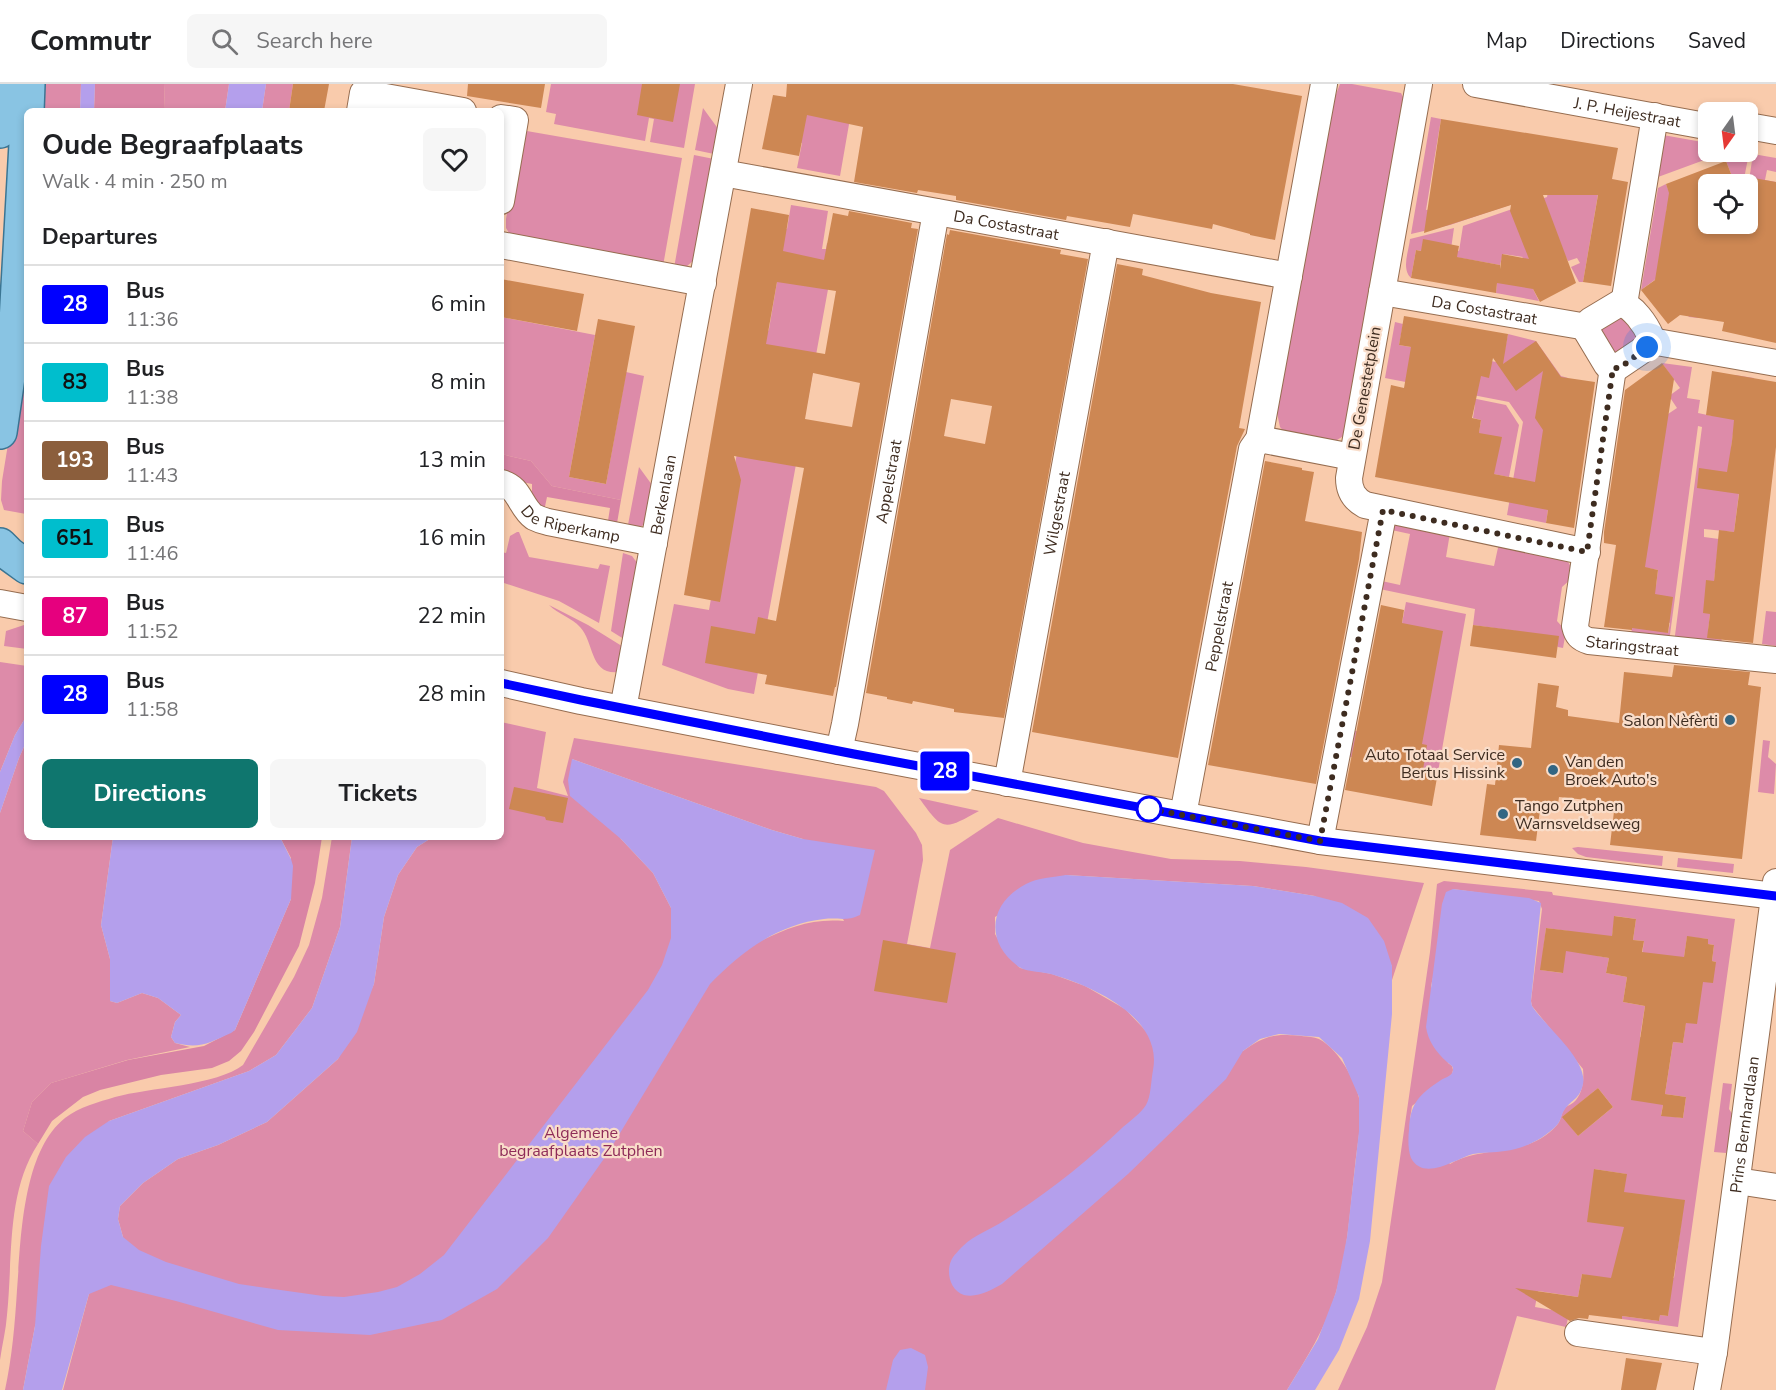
<!DOCTYPE html>
<meta charset="utf-8">
<style>
:root{--surface:#fff;--page:#f6f6f6;--text:#202124;--muted:#757577;--line:#e0e0e0;--accent:#0f766e}
body{margin:0;font-family:"Nunito Sans",sans-serif;background:var(--page);color:var(--text);height:100vh;display:flex;flex-direction:column;font-size:22px;white-space:nowrap}
*{box-sizing:border-box;margin:0}
p{font-size:20px;color:var(--muted)}
.icon{flex:none;width:33px;height:33px;fill:none;stroke:currentColor;stroke-width:2;stroke-linecap:round;stroke-linejoin:round}
.map{position:relative;flex:1;overflow:hidden}
.side{position:absolute;left:24px;top:24px;width:480px;height:732px;display:flex;flex-direction:column;background:var(--surface);border-radius:9px;box-shadow:0 3px 9px #0003}
.side>*{flex:none}
.badge{padding:0 12px;border-radius:4px;font-size:21px;line-height:39px}
.needle{width:39px;rotate:194deg}
.controls{position:absolute;left:1698px;top:18px;display:grid;gap:12px}
.controls a{display:grid;place-items:center;width:60px;height:60px;border-radius:9px;background:var(--surface);box-shadow:0 3px 9px #0003;font-size:30px}
.you{position:absolute;width:30px;height:30px;margin:-15px;border:4px solid #fff;border-radius:50%;background:#1a73e8;box-shadow:0 0 0 9px #1a73e833}
.map>.badge{position:absolute;translate:-50% -50%;box-shadow:0 0 0 3px #fff}
h2{padding:0 18px;font-size:22px;line-height:54px}
.round{display:grid;place-items:center;flex:none;width:63px;height:63px;border-radius:9px;background:var(--page)}
.headline{display:flex;align-items:center;justify-content:space-between;height:102px;padding:0 18px}
h1{font-size:28px;font-weight:700;line-height:45px}
.cta{display:flex;gap:12px;margin-top:auto;padding:12px 18px}
.cta a{flex:1;height:69px;border-radius:9px;background:var(--accent);color:#fff;font-size:24px;font-weight:700;line-height:69px;text-align:center}
.cta a+a{background:var(--page);color:var(--text)}
ul{padding:0;list-style:none}
li{display:flex;align-items:center;gap:18px;height:78px;padding:0 18px;border-top:2px solid var(--line)}
li div{flex:1}
li b{display:block;font-size:22px}
li em{font-style:normal}
li .badge{min-width:66px;font-weight:700;text-align:center}
header{display:flex;align-items:center;gap:36px;box-sizing:border-box;height:84px;padding:0 30px;background:var(--surface);border-bottom:2px solid var(--line)}
header strong{font-size:28px}
nav{display:flex;gap:33px;margin-inline-start:auto;font-size:21px}
.search{width:420px;height:54px;background:var(--page);display:flex;align-items:center;gap:15px;box-sizing:border-box;padding:0 21px;border-radius:9px;color:var(--muted);font-size:22px}
.map>svg:first-child{display:block}
.green{fill:#dd8ba9;fill-rule:evenodd}
.forest{fill:#d984a4}
.water{fill:#b49fec}
.building{fill:#cd8753;fill-rule:evenodd}
.lines{fill:none;stroke-linecap:round;stroke-linejoin:round}
.minor-casing{stroke:#966d50;stroke-width:28}
.primary-casing{stroke:#3b7593;stroke-width:36}
.minor{stroke:#fff;stroke-width:26}
.primary{stroke:#89c4e3;stroke-width:33}
.line-casing{stroke:#fff;stroke-width:14}
.line{stroke:#00f;stroke-width:9}
.walk{stroke:#3e2c20;stroke-width:6;stroke-dasharray:0 10.8}
.poi-dot{fill:#336683;stroke:#f9ddca;stroke-width:2}
.stop-dot{fill:#fff;stroke:#00f;stroke-width:3}
.labels{text-anchor:middle;stroke-width:4.5;stroke-linejoin:round;paint-order:stroke}
.street-label{font-size:16px;fill:#3e2c20;stroke:#f9ddca}
.poi-label{font-size:16px;fill:#3e2c20;stroke:#f9ddca;text-anchor:end}
.park-label{font-size:16px;fill:#8e2b58;stroke:#f9ddca}
</style>
<header>
<strong>Commutr</strong>
<div class="search"><svg class="icon" aria-label="search" viewBox="0 0 24 24"><circle cx="10" cy="10" r="6"/><path d="M15 15l6 6"/></svg>Search here</div>
<nav><a>Map</a><a>Directions</a><a>Saved</a></nav>
</header>
<div class="map">
<svg width="1776" height="1306" viewBox="0 0 1776 1306">
<rect width="100%" height="100%" fill="#f9cbac"/>
<path class="green" d="M37,0H81L80,27H36Z
M164,0H229L225,27H165Z
M266,0H293L289,27H262Z
M551,0H695L684,64L650,58L654,35L649,34L645,57L554,40L556,30L546,28Z
M856,0L840,92L797,84L802,59L792,57L797,29Z
M1340,0H1352L1401,9L1404,15L1345,351L1337,356L1330,357L1285,349L1280,343L1277,329L1333,18Z
M703,24L719,46L714,70L695,66Z
M1431,33L1441,35L1426,126L1601,93L1583,198H1579L1571,183L1580,179L1577,174L1568,177L1560,162L1527,193L1539,217L1496,209L1497,199L1523,173L1503,170L1500,181L1416,166L1411,194C1401,185 1409,166 1410,155L1454,144L1451,165L1459,167L1463,142L1547,113L1548,108L1450,141L1411,150Z
M521,46L682,74L663,182L511,152L506,144V135Z
M1663,51L1708,59V68H1726L1658,93Z
M1749,69L1743,100H1735L1726,77Z
M1753,70L1776,74V88L1767,86L1765,96L1776,98V176L1706,193L1699,234L1689,233L1685,227L1664,189L1641,206L1658,104L1666,100L1674,120L1667,123L1666,130L1708,114V140H1748V103Z
M694,71L714,75L694,176L686,183L674,184Z
M791,121L828,127L822,165H826L827,159L913,174L907,202L831,189L754,610L728,605L662,581L674,520L709,526L752,285L769,245L777,198V143L787,145Z
M27,216V432L26,430L4,426L1,416L2,397L15,317Z
M1619,232L1634,242L1638,255L1616,273L1596,249Z
M501,233L595,251L569,393L606,400L626,288L644,292L621,416L552,402L531,377L501,370Z
M1395,238L1403,240L1399,261L1502,279L1508,250L1536,257L1561,292L1568,294L1546,439L1507,431L1523,338L1509,318L1385,294Z
M1662,279L1692,283L1687,314L1700,316L1698,329L1712,332L1735,291L1754,294L1752,309L1733,350L1731,365L1739,409L1734,448L1704,445V453L1719,455L1708,547L1722,549L1721,564L1674,559L1702,343L1698,342L1669,558L1630,555L1634,534L1668,549L1670,539L1635,525L1656,502L1658,486L1642,483L1622,333L1628,304L1645,328L1665,332L1677,324L1669,312L1680,304Z
M1452,310L1506,321L1519,341L1509,393L1473,386L1481,336L1473,334L1475,320L1466,318Z
M639,383L655,405C651,425 653,445 627,446Z
M1389,437L1450,449L1446,473L1494,482L1499,459L1567,476L1571,483L1572,494L1562,503L1557,537L1566,547L1563,564L1558,563L1544,551L1473,541L1475,525L1375,504L1377,496L1400,501L1410,450L1387,445Z
M517,448H519L529,473L598,485L600,480L610,482L599,539L559,517L501,498V468L506,469L510,452Z
M623,469L632,472L638,480L627,557L611,547Z
M1406,518L1466,530L1438,688L1345,672L1350,646L1381,651Z
M549,521L588,541L625,564L620,588C589,592 595,559 580,543C572,534 558,530 549,521Z
M1766,527L1776,528V562L1762,560Z
M27,540V565L4,562L6,547Z
M0,578L27,582V631L15,651L0,688Z
M501,638L546,648L537,704L568,712L563,698L574,654L876,703L884,707L916,749L922,761L923,776L907,860L930,864L950,766L998,734L1083,759L1171,775L1240,777L1306,783L1424,799L1392,896V882L1315,812L1253,802L1066,791L995,833V850L1005,868L1020,884L1052,890L1085,902L1125,925L1147,948L1243,967C1270,948 1279,950 1311,953C1332,954 1355,994 1359,1014C1363,1034 1357,1062 1355,1082C1350,1124 1348,1168 1336,1208C1326,1244 1306,1275 1287,1306H63L89,1210L123,1153L118,1135L120,1122L143,1099L178,1075L218,1061L267,1038L338,975L374,900L384,833L398,791L417,763L433,753H501ZM572,675L772,746L803,755L844,837C809,834 786,845 756,859L671,824L653,789L621,755Z
M27,656V753H113L101,841L110,875V917L117,919L142,909L158,914L181,931L175,938L171,953L175,959L190,963L127,976L51,999L32,1018L23,1047L38,1060C6,1109 13,1174 7,1231C6,1246 2,1261 0,1276V729L19,674Z
M1763,656L1770,657L1768,673L1776,680L1774,710L1758,708Z
M919,714L979,727C943,747 943,747 919,714Z
M332,753H352L340,843L312,924L276,971L249,987L109,1037L35,1242L23,1306H5C12,1274 15,1239 17,1206C21,1156 22,1068 65,1034C79,1023 99,1018 115,1013C148,1004 218,1001 243,981L294,893L309,861L322,814Z
M1578,763L1663,772L1662,782L1586,773L1578,770L1572,764Z
M1678,774L1734,780L1733,789L1677,783Z
M1444,797L1552,808L1553,811L1735,835L1678,1243L1622,1235V1232L1659,1237L1660,1231L1668,1232L1670,1212L1582,1190L1578,1213L1538,1207L1535,1223L1552,1226L1568,1234L1566,1243L1517,1232L1495,1306H1338L1367,1243L1382,1198L1430,868L1437,800ZM1453,805L1539,817L1542,825L1531,917L1532,922L1583,985C1584,995 1583,1007 1576,1016C1573,1020 1568,1021 1565,1024C1561,1029 1561,1037 1557,1041C1527,1075 1484,1060 1450,1080L1410,1035L1412,1022L1452,990L1453,986L1452,982L1448,979L1431,902ZM1615,832L1636,835L1633,856L1644,857L1641,878L1684,873L1687,853L1708,855V860L1714,861L1712,877L1716,878L1691,901L1683,959L1673,958L1665,1010L1686,1013L1683,1034L1661,1031L1663,1021L1644,954L1640,953L1645,922L1623,918L1627,893L1606,889L1609,874L1598,872L1612,852ZM1546,844L1568,847L1562,889L1541,886ZM1598,1004L1613,1023L1578,1052L1563,1033ZM1594,1085L1626,1090L1623,1112ZM1684,1116L1674,1194L1630,1188Z
M1723,999L1732,1000L1729,1025L1735,1034L1731,1058L1726,1069L1714,1068Z"/>
<path class="forest" d="M95,0H164L165,27H94Z
M501,370L531,377L552,402L621,416L616,445L607,443L610,424L547,413L543,432L532,428V400L501,394Z
M280,753H322L315,799L299,862L254,948L241,967L229,977L212,984L161,991L100,1006L83,1013L52,1037L38,1060L23,1047L32,1018L51,999L128,976L204,962L235,946L291,815V774Z"/>
<path class="water" d="M81,0H95L94,27H80Z
M229,0H266L262,27H225Z
M27,631V656L19,674L0,729V688L15,651Z
M572,675L772,746L803,755L875,766L860,831C845,838 839,833 824,835C778,840 741,868 710,900L608,1069L548,1154L497,1205L442,1236L370,1251L278,1246L176,1217L111,1201L89,1210L62,1306H23L35,1242L41,1162L49,1102L66,1073L85,1053L109,1037L249,987L276,971L312,924L340,843L352,753H433L417,763L398,791L384,833L374,900L357,948L338,975L267,1038L218,1061L178,1075L143,1099L120,1122L118,1135L123,1153L139,1166L166,1178L239,1200L323,1212L344,1213L378,1208L397,1203L420,1190L444,1171L648,906L662,881L671,854V824L653,789L621,755L570,712L568,696Z
M113,753H280L291,775L293,782L291,815L235,946L231,949C209,959 200,965 175,959L171,953L175,938L181,931L158,914L142,909L117,919L110,917V875L101,841Z
M1066,791L1253,802L1315,812L1342,819L1368,834L1384,857L1392,882V930L1370,1157L1359,1215L1339,1266L1315,1306H1287L1318,1255L1336,1208L1347,1153L1359,1047V1013L1342,974L1319,953L1279,950L1260,955L1243,967L1226,995L1128,1090L1002,1200C991,1206 978,1214 964,1211C950,1207 946,1188 951,1177C953,1172 959,1166 963,1162C974,1151 992,1145 1005,1136C1047,1109 1087,1078 1123,1043C1130,1037 1141,1029 1146,1021C1151,1013 1151,996 1153,986C1163,934 1094,903 1054,891C1043,887 1029,889 1019,883C984,858 989,819 1026,800C1037,794 1054,793 1066,791Z
M1453,805L1529,814L1541,819L1531,917L1532,922C1545,942 1588,976 1583,1000C1580,1015 1572,1015 1565,1025C1561,1030 1561,1037 1557,1041C1544,1055 1523,1065 1505,1067C1494,1069 1483,1068 1473,1070C1455,1075 1424,1098 1411,1074C1408,1066 1408,1055 1409,1046C1410,1019 1419,1011 1441,996C1444,994 1451,992 1452,989C1453,987 1453,986 1453,984C1452,981 1449,980 1447,978C1436,968 1428,957 1426,943L1442,820L1446,808Z
M911,1264L925,1271L928,1283L925,1306H886L893,1276L900,1266Z"/>
<path class="building" d="M293,0H329L324,27H289Z
M468,0H545L541,24L467,12Z
M642,0H680L673,38L637,31Z
M787,0H1233L1302,12L1275,156L1250,151V150L1213,140L1212,145L1133,130L1130,143L1067,132L1066,136L956,116V112L918,106L917,109L854,98L863,43L807,31L799,72L762,65L773,11L786,13Z
M1441,35L1618,64L1612,95L1628,98L1611,202L1583,198L1598,111H1543L1576,199L1540,218L1533,205L1497,199L1496,209L1411,194L1416,166L1421,167L1423,155L1459,162L1457,173L1500,181V185L1502,170L1529,175L1510,127L1511,121L1424,149Z
M1726,77L1735,100H1708V140H1748V93L1776,98V259L1722,247L1724,238L1680,231L1668,240L1641,206L1655,196L1669,109L1666,100Z
M751,124L789,131L783,167L824,176L833,129L848,132L849,127L912,139L911,144L918,145L836,603H835L833,612L765,600L767,591L705,579L711,542L755,550L758,533L776,537L804,384L734,372L741,396L720,518L684,511ZM777,198L836,207L825,270L766,260ZM813,289L860,299L852,343L805,335Z
M950,146L1061,166L1060,170L1088,175L1004,634L954,628V625L913,617L912,620L887,615V613L866,609L947,150L949,151ZM951,315L992,322L985,360L944,352Z
M1117,180L1143,185L1142,191L1211,209L1261,218L1239,344L1245,345L1237,362L1178,674L1032,648Z
M501,195L584,210L577,247L501,233Z
M1404,232L1508,250L1503,280L1536,257L1561,293L1595,298L1574,444L1546,439L1548,426L1375,393L1391,301L1404,304L1411,263L1399,261ZM1493,274L1516,307L1543,287L1535,334L1543,346L1535,398L1494,390L1502,353L1479,349L1481,336L1472,334L1481,292L1489,294Z
M598,235L635,242L606,400L569,393Z
M1662,279L1674,295L1645,483L1658,486L1655,510L1673,513L1668,549L1632,544V546L1604,543L1616,461L1604,459V448L1625,306Z
M1712,287L1776,298V363L1753,559L1707,554L1710,530L1703,529L1706,496L1714,497L1719,446L1734,448L1739,410L1697,404L1699,384L1727,388L1732,357L1734,336L1706,331Z
M1265,377L1302,384V386L1314,388L1305,437L1362,448L1359,475L1316,700L1208,681Z
M1381,521L1404,526L1402,539L1443,547L1422,660L1427,661L1423,686L1438,688L1432,722L1345,706Z
M1473,541L1559,552L1556,574L1470,562Z
M1674,581L1750,588L1748,601L1761,603L1742,775L1610,761L1615,719L1559,713L1558,720L1541,718L1536,757L1480,751L1487,700L1495,701L1499,661L1531,664L1538,599L1559,602L1556,623L1568,626V632L1619,639L1624,588L1672,593Z
M514,703L568,714L563,739L546,736L545,733L509,725Z
M1614,832L1636,835L1633,856L1644,857L1642,868L1684,873L1687,852L1708,855V860L1714,861L1712,877L1716,878L1713,899L1703,898L1697,940L1686,939L1683,959L1673,958L1665,1010L1686,1013L1683,1034L1661,1032L1663,1021L1631,1016L1645,922L1623,918L1627,893L1606,889L1609,874L1566,867L1563,889L1540,886L1546,844L1612,852Z
M883,856L956,869L947,919L874,907Z
M1598,1004L1613,1023L1578,1052L1562,1033Z
M1594,1085L1627,1090L1624,1108L1685,1116L1668,1232L1660,1231L1659,1237L1622,1232V1235L1589,1231L1588,1235L1579,1234L1570,1237L1515,1204L1578,1213L1582,1190L1611,1194L1624,1143L1587,1138Z
M1626,1274L1662,1279L1656,1306H1621Z"/>
<g class="lines">
<g class="minor-casing">
<g id="minor">
<path d="M1419,0L1349,394C1349,407 1354,415 1365,421L1587,468"/>
<path id="s1" d="M1476,0L1700,41H1708"/>
<path d="M360,27L363,9L463,27"/>
<path d="M501,34L515,36L501,117"/>
<path d="M1748,42L1776,47"/>
<path id="s2" d="M723,89L1289,192"/>
<path d="M501,161L703,199"/>
<path id="s3" d="M1382,208L1587,243"/>
<path d="M1620,219C1633,222 1646,241 1651,253L1647,263L1616,284L1607,281L1586,246L1590,237Z"/>
<path d="M1624,220L1655,32"/>
<path d="M1651,257L1776,279"/>
<path id="s4" d="M1613,284L1575,542C1577,551 1580,554 1589,557L1776,576"/>
<path d="M1259,355L1352,373"/>
<path id="s5" d="M501,399C520,403 520,423 534,433C538,435 544,437 548,438L654,459"/>
<path d="M0,519L27,524"/>
<path d="M501,599L581,617L839,667L1320,757L1776,812"/>
<path id="s6" d="M623,625L739,0"/>
<path id="s7" d="M839,667L845,640L936,128"/>
<path id="s8" d="M1007,699L1106,158"/>
<path id="s9" d="M1183,731L1252,365L1259,355L1324,0"/>
<path d="M1320,757L1384,426"/>
<path d="M1737,1097L1776,1103"/>
<path d="M1578,1249L1714,1268"/>
<path id="s10" d="M1707,1306L1714,1268L1776,798"/>
</g>
</g>
<g class="primary-casing">
<path id="primary" d="M27,27L28,0
M0,47L6,0
M0,348L16,238L27,42
M0,461L9,470L27,483"/>
</g>
<use href="#minor" class="minor"/>
<use href="#primary" class="primary"/>
</g>
<g class="lines">
<g class="line-casing">
<path id="line" d="M501,599L581,616L854,670L1320,757L1776,812"/>
</g>
<use href="#line" class="line"/>
<path class="walk" d="M1149,725L1139,723L1320,757L1383,426L1587,468L1613,284H1620L1647,263"/>
</g>
<g class="poi-dot">
<circle cx="1730" cy="636" r="6"/>
<circle cx="1517" cy="679" r="6"/>
<circle cx="1553" cy="686" r="6"/>
<circle cx="1503" cy="730" r="6"/>
</g>
<circle class="stop-dot" cx="1149" cy="725" r="12"/>
<g class="labels">
<g class="street-label">
<text dy="6" stroke="none"><textPath href="#s1" startOffset="154">J. P. Heijestraat</textPath></text>
<text dy="6" stroke="none"><textPath href="#s2" startOffset="288">Da Costastraat</textPath></text>
<text dy="6" stroke="none"><textPath href="#s3" startOffset="104">Da Costastraat</textPath></text>
<text transform="translate(1364 304) rotate(-80)" y="6">De Genestetplein</text>
<text dy="6" stroke="none"><textPath href="#s7" startOffset="274">Appelstraat</textPath></text>
<text dy="6" stroke="none"><textPath href="#s6" startOffset="218">Berkenlaan</textPath></text>
<text dy="6" stroke="none"><textPath href="#s8" startOffset="274">Wilgestraat</textPath></text>
<text dy="6" stroke="none"><textPath href="#s5" startOffset="86">De Riperkamp</textPath></text>
<text dy="6" stroke="none"><textPath href="#s9" startOffset="192">Peppelstraat</textPath></text>
<text dy="6" stroke="none"><textPath href="#s4" startOffset="326">Staringstraat</textPath></text>
<text dy="6" stroke="none"><textPath href="#s10" startOffset="268">Prins Bernhardlaan</textPath></text>
</g>
<g class="poi-label">
<text x="1718" y="642">Salon Nèfèrti</text>
<text x="1505" y="676">Auto Totaal Service<tspan x="1505" dy="18">Bertus Hissink</tspan></text>
<text x="1565" y="683" text-anchor="start">Van den<tspan x="1565" dy="18">Broek Auto's</tspan></text>
<text x="1515" y="727" text-anchor="start">Tango Zutphen<tspan x="1515" dy="18">Warnsveldseweg</tspan></text>
</g>
<g class="park-label">
<text x="581" y="1054">Algemene<tspan x="581" dy="18">begraafplaats Zutphen</tspan></text>
</g>
</g>
</svg>
<div class="controls">
<a><svg class="needle" viewBox="-14 -14 28 28"><path d="M0-13l5 13h-10z" fill="#e53935"/><path d="M0 13l5-13h-10z" fill="#757577"/></svg></a>
<a><svg class="icon" aria-label="locate" viewBox="0 0 24 24"><circle cx="12" cy="12" r="6"/><path d="M12 2v4M12 18v4M2 12h4M18 12h4"/></svg></a>
</div>
<div class="you" style="left:1647px;top:263px"></div>
<b class="badge" style="left:945px;top:687px;background:#00f;color:#fff">28</b>
<section class="side">
<div class="headline"><div><h1>Oude Begraafplaats</h1><p>Walk · 4 min · 250 m</p></div><a class="round"><svg class="icon" aria-label="heart" viewBox="0 0 24 24"><path d="M12 20l-8-8c-3-5 5-10 8-4 3-6 11-1 8 4z"/></svg></a></div>
<h2>Departures</h2>
<ul>
<li><span class="badge" style="background:#00f;color:#fff">28</span><div><b>Bus</b><p>11:36</p></div><em>6 min</em></li>
<li><span class="badge" style="background:#00becd;color:#111">83</span><div><b>Bus</b><p>11:38</p></div><em>8 min</em></li>
<li><span class="badge" style="background:#8b5e3c;color:#fff">193</span><div><b>Bus</b><p>11:43</p></div><em>13 min</em></li>
<li><span class="badge" style="background:#00becd;color:#111">651</span><div><b>Bus</b><p>11:46</p></div><em>16 min</em></li>
<li><span class="badge" style="background:#e6007e;color:#fff">87</span><div><b>Bus</b><p>11:52</p></div><em>22 min</em></li>
<li><span class="badge" style="background:#00f;color:#fff">28</span><div><b>Bus</b><p>11:58</p></div><em>28 min</em></li>
</ul>
<div class="cta"><a>Directions</a><a>Tickets</a></div>
</section>
</div>
